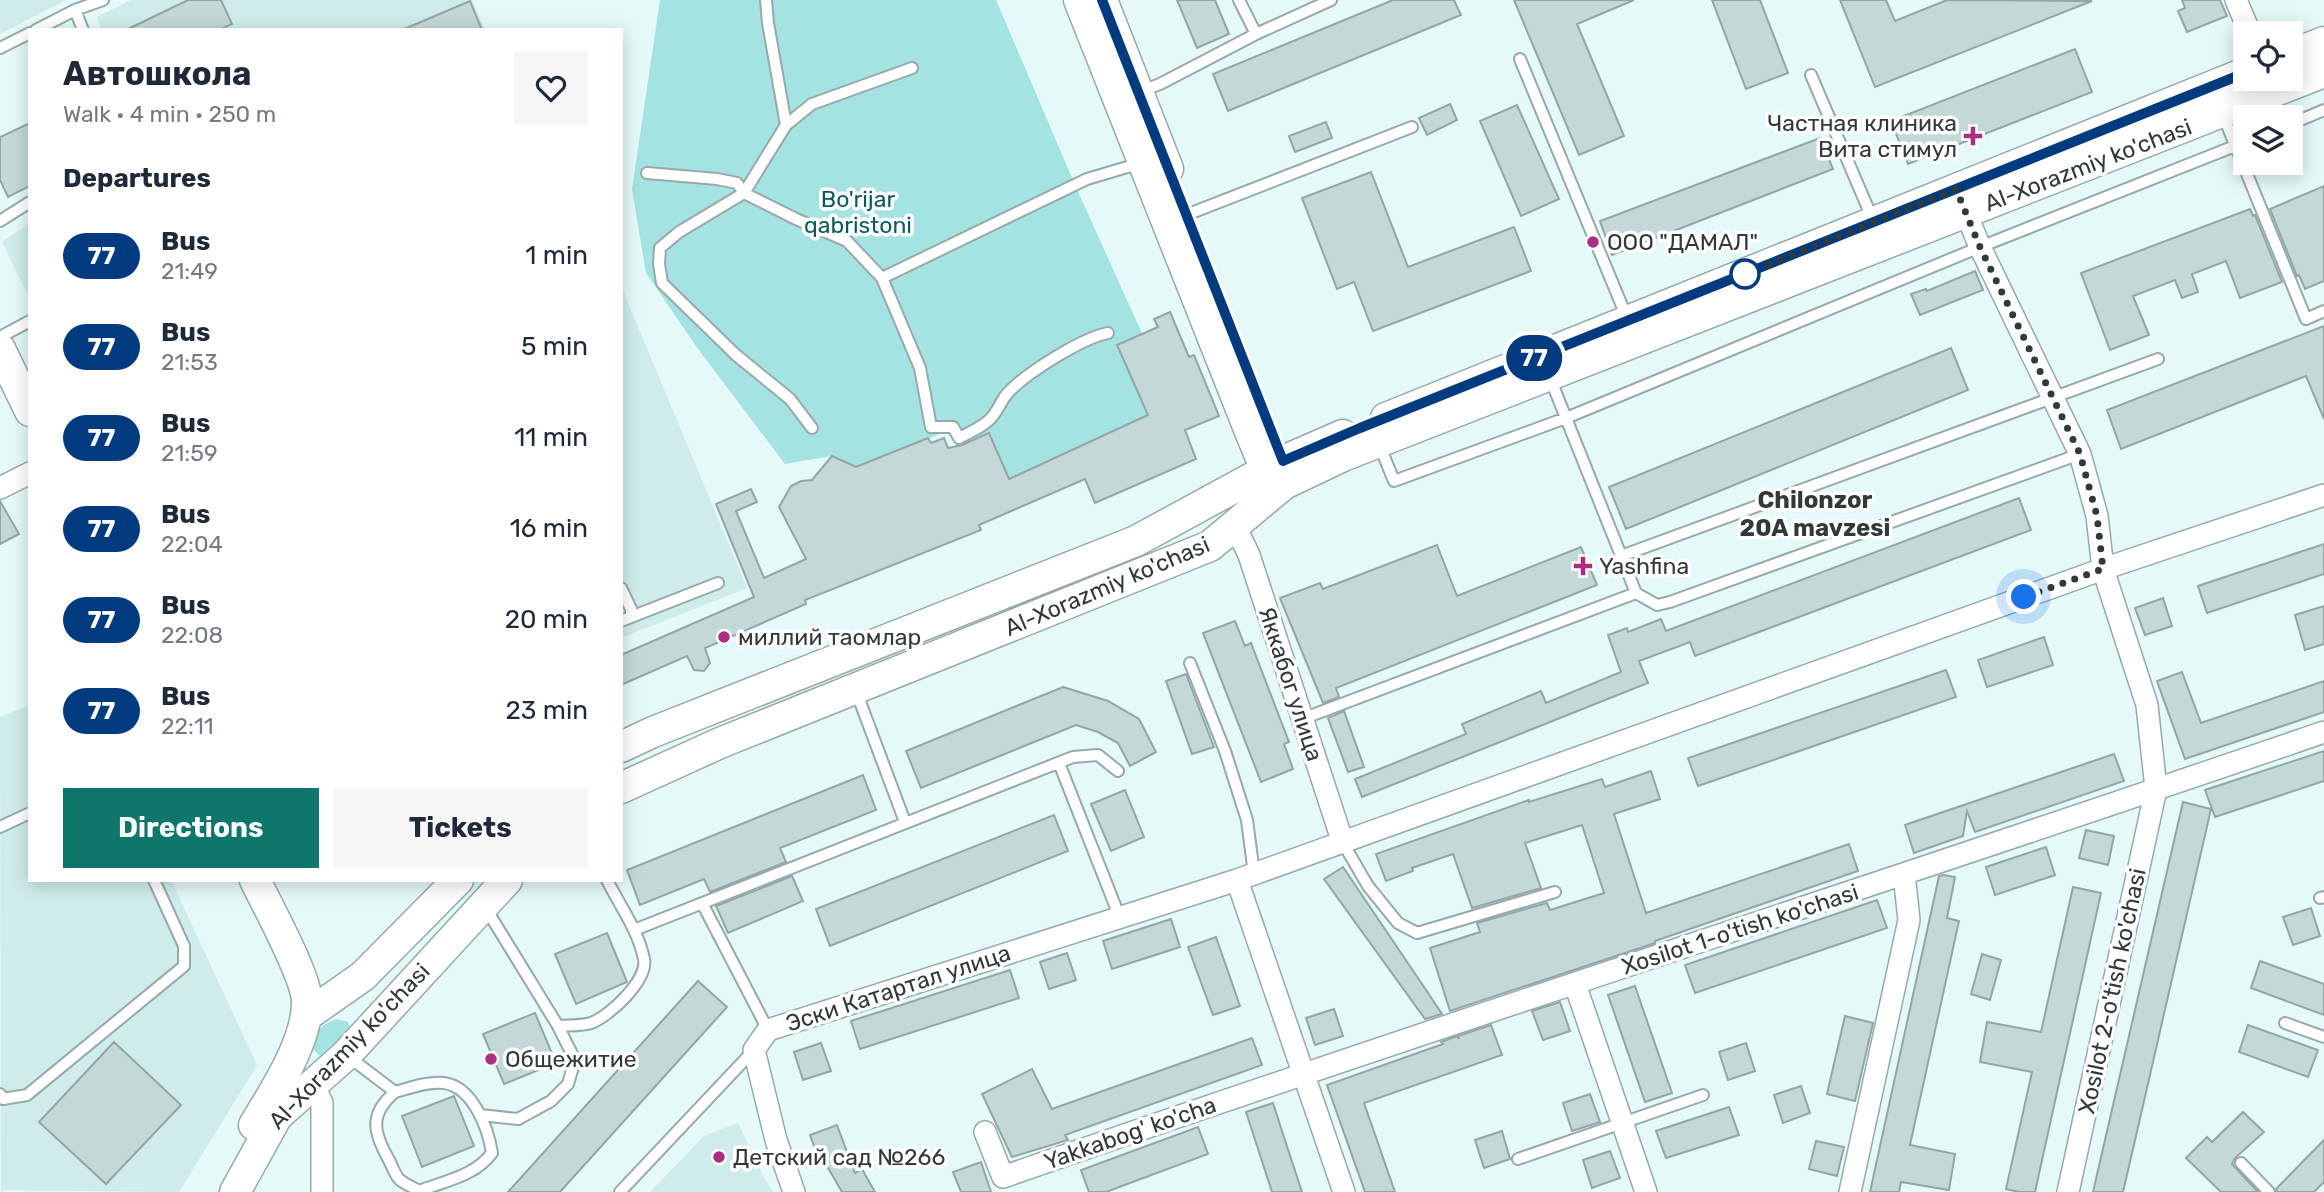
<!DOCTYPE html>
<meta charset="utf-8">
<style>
:root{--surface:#fff;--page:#f6f6f7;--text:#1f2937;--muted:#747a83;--accent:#0f766e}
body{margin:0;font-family:Rubik,sans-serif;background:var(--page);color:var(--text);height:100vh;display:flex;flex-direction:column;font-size:26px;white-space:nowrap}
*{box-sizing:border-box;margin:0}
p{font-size:23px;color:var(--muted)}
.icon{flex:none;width:38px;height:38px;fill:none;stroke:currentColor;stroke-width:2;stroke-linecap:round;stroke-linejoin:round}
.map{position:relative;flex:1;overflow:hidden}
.details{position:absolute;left:28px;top:28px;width:595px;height:854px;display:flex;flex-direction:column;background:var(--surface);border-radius:0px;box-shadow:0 4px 18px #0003}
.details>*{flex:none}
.badge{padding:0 14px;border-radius:23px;font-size:24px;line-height:46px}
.buttons{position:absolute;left:2233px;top:21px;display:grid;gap:14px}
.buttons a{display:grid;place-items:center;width:70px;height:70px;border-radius:0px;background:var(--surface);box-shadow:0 4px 18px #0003;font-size:35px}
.you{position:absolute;width:35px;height:35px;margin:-18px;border:5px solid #fff;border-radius:50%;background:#1a73e8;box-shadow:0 0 0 10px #1a73e833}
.map>.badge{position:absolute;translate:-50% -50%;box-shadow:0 0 0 4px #fff}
h2{padding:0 35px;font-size:26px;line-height:63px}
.round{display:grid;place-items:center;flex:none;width:74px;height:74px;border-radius:0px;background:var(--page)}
.overview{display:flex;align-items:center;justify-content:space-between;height:119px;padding:0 35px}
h1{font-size:33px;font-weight:700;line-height:52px}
.cta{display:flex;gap:14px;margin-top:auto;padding:14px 35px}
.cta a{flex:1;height:80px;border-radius:0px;background:var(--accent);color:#fff;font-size:28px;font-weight:700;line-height:80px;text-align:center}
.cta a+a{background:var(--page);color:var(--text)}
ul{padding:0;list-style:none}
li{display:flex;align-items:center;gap:21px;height:91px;padding:0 35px}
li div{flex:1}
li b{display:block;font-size:26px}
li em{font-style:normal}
li .badge{min-width:77px;font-weight:700;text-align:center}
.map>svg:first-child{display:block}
.built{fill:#cfeceb}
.green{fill:#a4e3e2}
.building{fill:#c4d8d7;stroke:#93a6a5;stroke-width:2}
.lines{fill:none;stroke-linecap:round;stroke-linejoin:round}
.lane-casing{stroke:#97aaa9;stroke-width:14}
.street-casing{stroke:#97aaa9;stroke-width:24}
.secondary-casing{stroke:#97aaa9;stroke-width:33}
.lane{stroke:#fff;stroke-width:10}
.street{stroke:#fff;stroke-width:21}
.secondary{stroke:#fff;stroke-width:30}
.line-casing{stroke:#fff;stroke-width:16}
.line{stroke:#003b80;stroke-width:10}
.walk{stroke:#323a39;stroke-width:7;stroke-dasharray:0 12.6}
.poi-dot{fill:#aa2f82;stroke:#fff;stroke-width:2.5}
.stop-dot{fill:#fff;stroke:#003b80;stroke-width:3.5}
.labels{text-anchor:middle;stroke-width:7;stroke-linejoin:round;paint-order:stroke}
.poi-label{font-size:23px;fill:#323a39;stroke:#fff;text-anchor:start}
.street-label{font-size:23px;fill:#323a39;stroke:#fff}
.park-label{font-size:23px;fill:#0a5a5a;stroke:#fff}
.neighbourhood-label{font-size:24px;font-weight:bold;fill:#323a39;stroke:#fff}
</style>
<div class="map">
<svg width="2324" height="1192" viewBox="0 0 2324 1192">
<rect width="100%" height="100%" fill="#e4f9f8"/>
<path class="built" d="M0,0H66L0,34Z
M131,0H472L485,30H102L97,17Z
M30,223V299L2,242Z
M621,286L747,588L621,638Z
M30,705V880H171L257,1065L179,1192L1,1190L0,717Z
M738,1123L764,1178L773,1192H650L704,1136Z"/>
<path class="green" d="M660,0H996L1075,185L1174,404L1009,479L989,433L956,445L950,430L856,467L831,456L785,464L698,349L646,273L632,189Z
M337,1019L348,1022L352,1033L322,1058L313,1049C312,1033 322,1024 337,1019Z"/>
<path class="building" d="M188,0H221L232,24L219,30H126Z
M1177,0H1215L1229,34L1197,48Z
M1393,0H1454L1461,15L1228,111L1213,74Z
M1514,0H1634L1577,24L1624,136L1579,155Z
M1712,0H1760L1788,73L1746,89Z
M1840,0H1886L1895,21L1947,0L2092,1L1875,87Z
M2182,0H2220L2227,16L2187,32L2178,11L2185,8Z
M470,1L482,30H402Z
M2075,49L2092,92L1908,164L1891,121Z
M1450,104L1457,120L1427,135L1419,118Z
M1517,105L1559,199L1521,216L1480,121Z
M1326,122L1332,138L1295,152L1289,136Z
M30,123V186L8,197L0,180V137Z
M1820,138L1833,169L1612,255L1600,221Z
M1371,172L1408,267L1514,227L1531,271L1373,331L1354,282L1337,289L1302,198Z
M2324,186V281L2305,289L2299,275L2297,276L2270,209Z
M2250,209L2253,216L2255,215L2282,282L2240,298L2226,261L2192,274L2198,292L2182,298L2175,280L2133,296L2149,335L2110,350L2081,273Z
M1975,271L1983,290L1920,315L1911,294L1926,289L1927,291Z
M1170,312L1189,357L1194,355L1219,416L1185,430L1196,459L1095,503L1085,479L979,525L981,530L805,600L806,604L705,648L710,663L704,671L694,670L687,656L621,685V655L754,597L716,504L751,489L757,502L736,511L764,578L806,559L779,507L791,486L801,481L812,480L832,456L856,467L928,438L931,443L944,438L948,448L962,445L989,433L1009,479L1148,415L1117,345L1158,327L1154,319Z
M2324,326V419L2306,376L2121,449L2107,410Z
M1951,348L1968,390L1626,529L1609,487Z
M2019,498L2031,530L1695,656L1690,642L1639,661L1648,683L1362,797L1355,779L1466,734L1462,724L1541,691L1546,703L1621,672L1608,635L1627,628L1628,632L1661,619L1666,631Z
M0,501L19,534L0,544Z
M2324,544V574L2207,613L2198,586Z
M1437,545L1457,596L1581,547L1597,585L1336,688L1339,697L1323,703L1280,598L1320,583L1323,589Z
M2163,598L2172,626L2145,635L2135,608Z
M2324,606V644L2305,650L2295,615Z
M1235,621L1245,646L1251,643L1289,742L1284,744L1293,769L1261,782L1203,633Z
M2044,637L2053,665L1987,687L1978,660Z
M1946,670L1956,697L1698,786L1688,758Z
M2182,672L2201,723L2324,681V712L2185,759L2157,681Z
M1186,674L1214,747L1192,754L1166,681Z
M1063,687L1108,701L1139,719L1156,752L1130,766L1118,743L1098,732L1076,725L921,788L906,751Z
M1344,711L1364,767L1348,772L1328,718Z
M2324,751V781L2215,817L2205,790Z
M2114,754L2124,781L1975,832L1967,811L1963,836L1914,853L1905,825Z
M1651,771L1660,799L1614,814L1646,913L1849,844L1858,871L1655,941V943L1450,1011L1430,948L1480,932L1477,923L1547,903L1550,910L1604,893L1582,825L1525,843L1541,888L1472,908L1453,854L1412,868L1413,871L1386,881L1376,854L1529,800V802L1602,779L1605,787Z
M863,775L876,810L780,848L786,862L710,892L704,879L640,905L627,870Z
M1125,790L1144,837L1111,851L1091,804Z
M2183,802L2211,809L2136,1136L2123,1192H2093Z
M1054,815L1068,851L830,946L816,909Z
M2086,830L2114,836L2108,865L2079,858Z
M2046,847L2055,875L1995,895L1986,867Z
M1343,867L1420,981L1442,1014L1425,1019L1324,879Z
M1943,875L1955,877L1947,918L1959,921L1910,1145L1955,1154L1949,1190L1901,1182L1899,1192H1870L1939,876Z
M792,876L803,901L728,933L716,906Z
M2073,887L2101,893L2035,1192H2019L2006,1189L2032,1072L1980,1062L1987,1022L2041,1032Z
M1877,900L1887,928L1695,993L1685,965Z
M2311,908L2320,936L2293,945L2283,917Z
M1171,919L1180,947L1112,969L1103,941Z
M607,933L627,982L576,1004L555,954Z
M1216,937L1240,1006L1213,1015L1188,947Z
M1067,953L1076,980L1049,989L1040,962Z
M1982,954L2001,960L1990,1000L1971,994Z
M2260,961L2324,984V1015L2251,988Z
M1010,970L1019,998L860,1049L851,1021Z
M698,981L727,1007L560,1192H508Z
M1635,986L1672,1093L1645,1102L1608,995Z
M1560,1002L1570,1031L1543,1040L1532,1011Z
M1334,1009L1343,1036L1315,1045L1306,1018Z
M535,1013L556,1063L504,1084L483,1034Z
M1845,1016L1873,1023L1855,1101L1827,1094Z
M1491,1025L1502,1055L1364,1103L1395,1192H1365L1327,1085L1443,1044L1441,1042L1457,1036L1459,1039L1458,1036Z
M2248,1025L2318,1050L2308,1077L2239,1052Z
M1252,1038L1262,1065L1065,1135L1068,1140L1012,1157L982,1094L1032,1069L1052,1109Z
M114,1042L181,1105L106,1184L39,1122Z
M821,1043L831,1071L803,1080L794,1052Z
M1746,1043L1755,1071L1728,1080L1719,1052Z
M1801,1086L1810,1113L1783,1123L1774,1095Z
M1590,1094L1600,1122L1572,1131L1563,1103Z
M454,1096L474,1146L422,1167L402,1116Z
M1273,1103L1282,1131L1302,1192H1272L1246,1112Z
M1729,1107L1739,1135L1666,1158L1656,1131Z
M2243,1112L2264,1132L2235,1158L2232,1164L2258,1192H2221L2186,1158L2207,1137L2212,1142Z
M837,1125L855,1173L862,1169L875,1192H842L824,1161L820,1162L810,1135Z
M1198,1127L1208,1154L1106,1192H1089L1081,1170Z
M1502,1131L1510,1159L1484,1168L1475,1140Z
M2324,1140V1182L2314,1192H2277L2276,1189Z
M1816,1141L1844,1147L1837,1176L1809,1169Z
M1610,1151L1620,1178L1592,1188L1583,1160Z
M981,1162L991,1192H961L953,1172Z"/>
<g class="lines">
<g class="lane-casing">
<path id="lane" d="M766,0L768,23L786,125
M1239,0L1256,34
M36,30L75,10
M83,30L75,10L103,0
M0,48L30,33
M1520,59L1627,318
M912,68L812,104L786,125L744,193L796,219L847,241L882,278L1087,179L1141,163
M1811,75L1873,220
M1141,91L1160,84L1256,34L1331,0
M2223,115L2306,319L2324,311
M2291,124L2324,110
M647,173L717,179L737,183L744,193L679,232L660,248L659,264L662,283L736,355L790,399L812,428
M1186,215L1412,127
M0,221L30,202
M882,278L920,368L931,427H953L959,438C969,433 980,428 988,421C996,415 1000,403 1006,395C1024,374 1082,338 1108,333
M0,337L30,321
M1379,444L1394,481L1566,418L1980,247L2245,142
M1621,556L2158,359
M621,588L631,609V617L621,621
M1636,593L1657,605L1670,602L2080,454
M631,617L718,583
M1190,663L1225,751L1247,820L1254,874
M856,691L905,822
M1302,719L1636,593L1550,378
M1059,763L1120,918
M0,827L30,813
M1343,843L1368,886L1398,923L1417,933L1555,892
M2320,898L2324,897
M702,903L768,1030
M634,930L1073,757L1098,755L1118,771
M2285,1023L2324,1037
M558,1026C568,1025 582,1026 591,1023C610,1016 648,980 644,959C638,930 620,906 607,880
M349,1057L395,1092C410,1088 429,1081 444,1083C473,1087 488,1128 492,1153C475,1176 445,1181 419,1191C413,1187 404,1184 399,1179C395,1175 392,1166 389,1160C373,1132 369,1114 395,1092
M0,1094L3,1099L27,1095L184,966V946L154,880
M480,1115L518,1119L551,1101L568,1084L575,1060L558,1026L485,907
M1518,1159L1703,1095
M2241,1163L2269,1192
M620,1192L754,1050"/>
</g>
<g class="street-casing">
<path id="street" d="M2236,0L2250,33
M1961,201L1980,247L2080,454L2097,516L2103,569L2147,705L2156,789L2068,1192
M0,488L30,473
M1235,526L1249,555L1343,843
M1237,880L1344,1192
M1575,984L1646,1192
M313,1084L322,1103V1192
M985,1132L1003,1177C1442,1024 1885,883 2324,732
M794,1192L776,1140L754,1050L768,1030L1237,880L2103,569L2324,495
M1850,1192L1909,920L1904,874"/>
</g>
<g class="secondary-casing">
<path id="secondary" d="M1079,0L1251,434L1266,470L1281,482
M1102,0L1168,169
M2291,55L2324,42
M0,349L30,411
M1386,418L2245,73
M621,747L653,732L1136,541L1283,461L1343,435
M621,788L720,743L1210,546L1284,484L1343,456L2324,72
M306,1016L363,976L458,880
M254,1125C274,1092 307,1042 307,1003C308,979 267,905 255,880
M235,1192L277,1116L346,1055L507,880"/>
</g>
<use href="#lane" class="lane"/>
<use href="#street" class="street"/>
<use href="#secondary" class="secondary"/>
</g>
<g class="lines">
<g class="line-casing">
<path id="line" d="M1102,0L1283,461L1360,428L2245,73"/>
</g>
<use href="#line" class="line"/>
<path class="walk" d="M1745,274L1956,189L1980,247L2080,454L2097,516L2103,569L2024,597"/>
</g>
<g class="poi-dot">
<path d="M1969.5 125.5h7v7h7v7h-7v7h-7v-7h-7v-7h7z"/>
<circle cx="1593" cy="242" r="7"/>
<path d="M1579.5 555.5h7v7h7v7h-7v7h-7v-7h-7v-7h7z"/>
<circle cx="724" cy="637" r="7"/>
<circle cx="491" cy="1059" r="7"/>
<circle cx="719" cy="1157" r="7"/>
</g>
<circle class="stop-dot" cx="1745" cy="274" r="14"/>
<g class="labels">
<g class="poi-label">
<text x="1957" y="131" text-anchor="end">Частная клиника<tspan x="1957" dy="26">Вита стимул</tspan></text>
<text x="1607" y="250">ООО "ДАМАЛ"</text>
<text x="1599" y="574">Yashfina</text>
<text x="738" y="645">миллий таомлар</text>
<text x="505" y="1067">Общежитие</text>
<text x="733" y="1165">Детский сад №266</text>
</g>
<g class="street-label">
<text transform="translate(2088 165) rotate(-21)" y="8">Al-Xorazmiy ko'chasi</text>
<text transform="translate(1107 586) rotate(-23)" y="8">Al-Xorazmiy ko'chasi</text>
<text transform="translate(1291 684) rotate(72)" y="8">Яккабог улица</text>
<text transform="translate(1740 929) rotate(-18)" y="8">Xosilot 1-o'tish ko'chasi</text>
<text transform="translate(898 988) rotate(-18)" y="8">Эски Катартал улица</text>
<text transform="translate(2112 991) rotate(-78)" y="8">Xosilot 2-o'tish ko'chasi</text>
<text transform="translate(349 1046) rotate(-46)" y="8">Al-Xorazmiy ko'chasi</text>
<text transform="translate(1130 1133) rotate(-19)" y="8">Yakkabog' ko'cha</text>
</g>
<g class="park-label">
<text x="858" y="207">Bo'rijar<tspan x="858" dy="26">qabristoni</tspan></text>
</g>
<g class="neighbourhood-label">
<text x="1815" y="508">Chilonzor<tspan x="1815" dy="28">20A mavzesi</tspan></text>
</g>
</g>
</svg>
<div class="buttons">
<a><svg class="icon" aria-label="locate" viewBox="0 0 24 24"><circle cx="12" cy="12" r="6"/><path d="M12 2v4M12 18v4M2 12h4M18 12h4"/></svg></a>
<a><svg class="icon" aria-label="layers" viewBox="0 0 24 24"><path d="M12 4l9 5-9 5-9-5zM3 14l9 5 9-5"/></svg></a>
</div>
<div class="you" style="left:2024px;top:597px"></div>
<b class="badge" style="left:1534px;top:358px;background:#003b80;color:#fff">77</b>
<section class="details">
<div class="overview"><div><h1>Автошкола</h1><p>Walk · 4 min · 250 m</p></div><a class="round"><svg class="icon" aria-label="heart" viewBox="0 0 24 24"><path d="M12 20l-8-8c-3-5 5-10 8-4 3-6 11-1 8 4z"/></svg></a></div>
<h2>Departures</h2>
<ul>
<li><span class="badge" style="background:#003b80;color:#fff">77</span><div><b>Bus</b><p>21:49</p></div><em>1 min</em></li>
<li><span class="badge" style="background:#003b80;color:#fff">77</span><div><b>Bus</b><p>21:53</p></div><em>5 min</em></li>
<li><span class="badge" style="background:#003b80;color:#fff">77</span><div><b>Bus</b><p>21:59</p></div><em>11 min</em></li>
<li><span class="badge" style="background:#003b80;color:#fff">77</span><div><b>Bus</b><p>22:04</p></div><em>16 min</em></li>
<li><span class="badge" style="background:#003b80;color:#fff">77</span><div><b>Bus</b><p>22:08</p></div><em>20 min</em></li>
<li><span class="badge" style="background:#003b80;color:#fff">77</span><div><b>Bus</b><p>22:11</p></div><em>23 min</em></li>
</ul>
<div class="cta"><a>Directions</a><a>Tickets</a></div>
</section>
</div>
